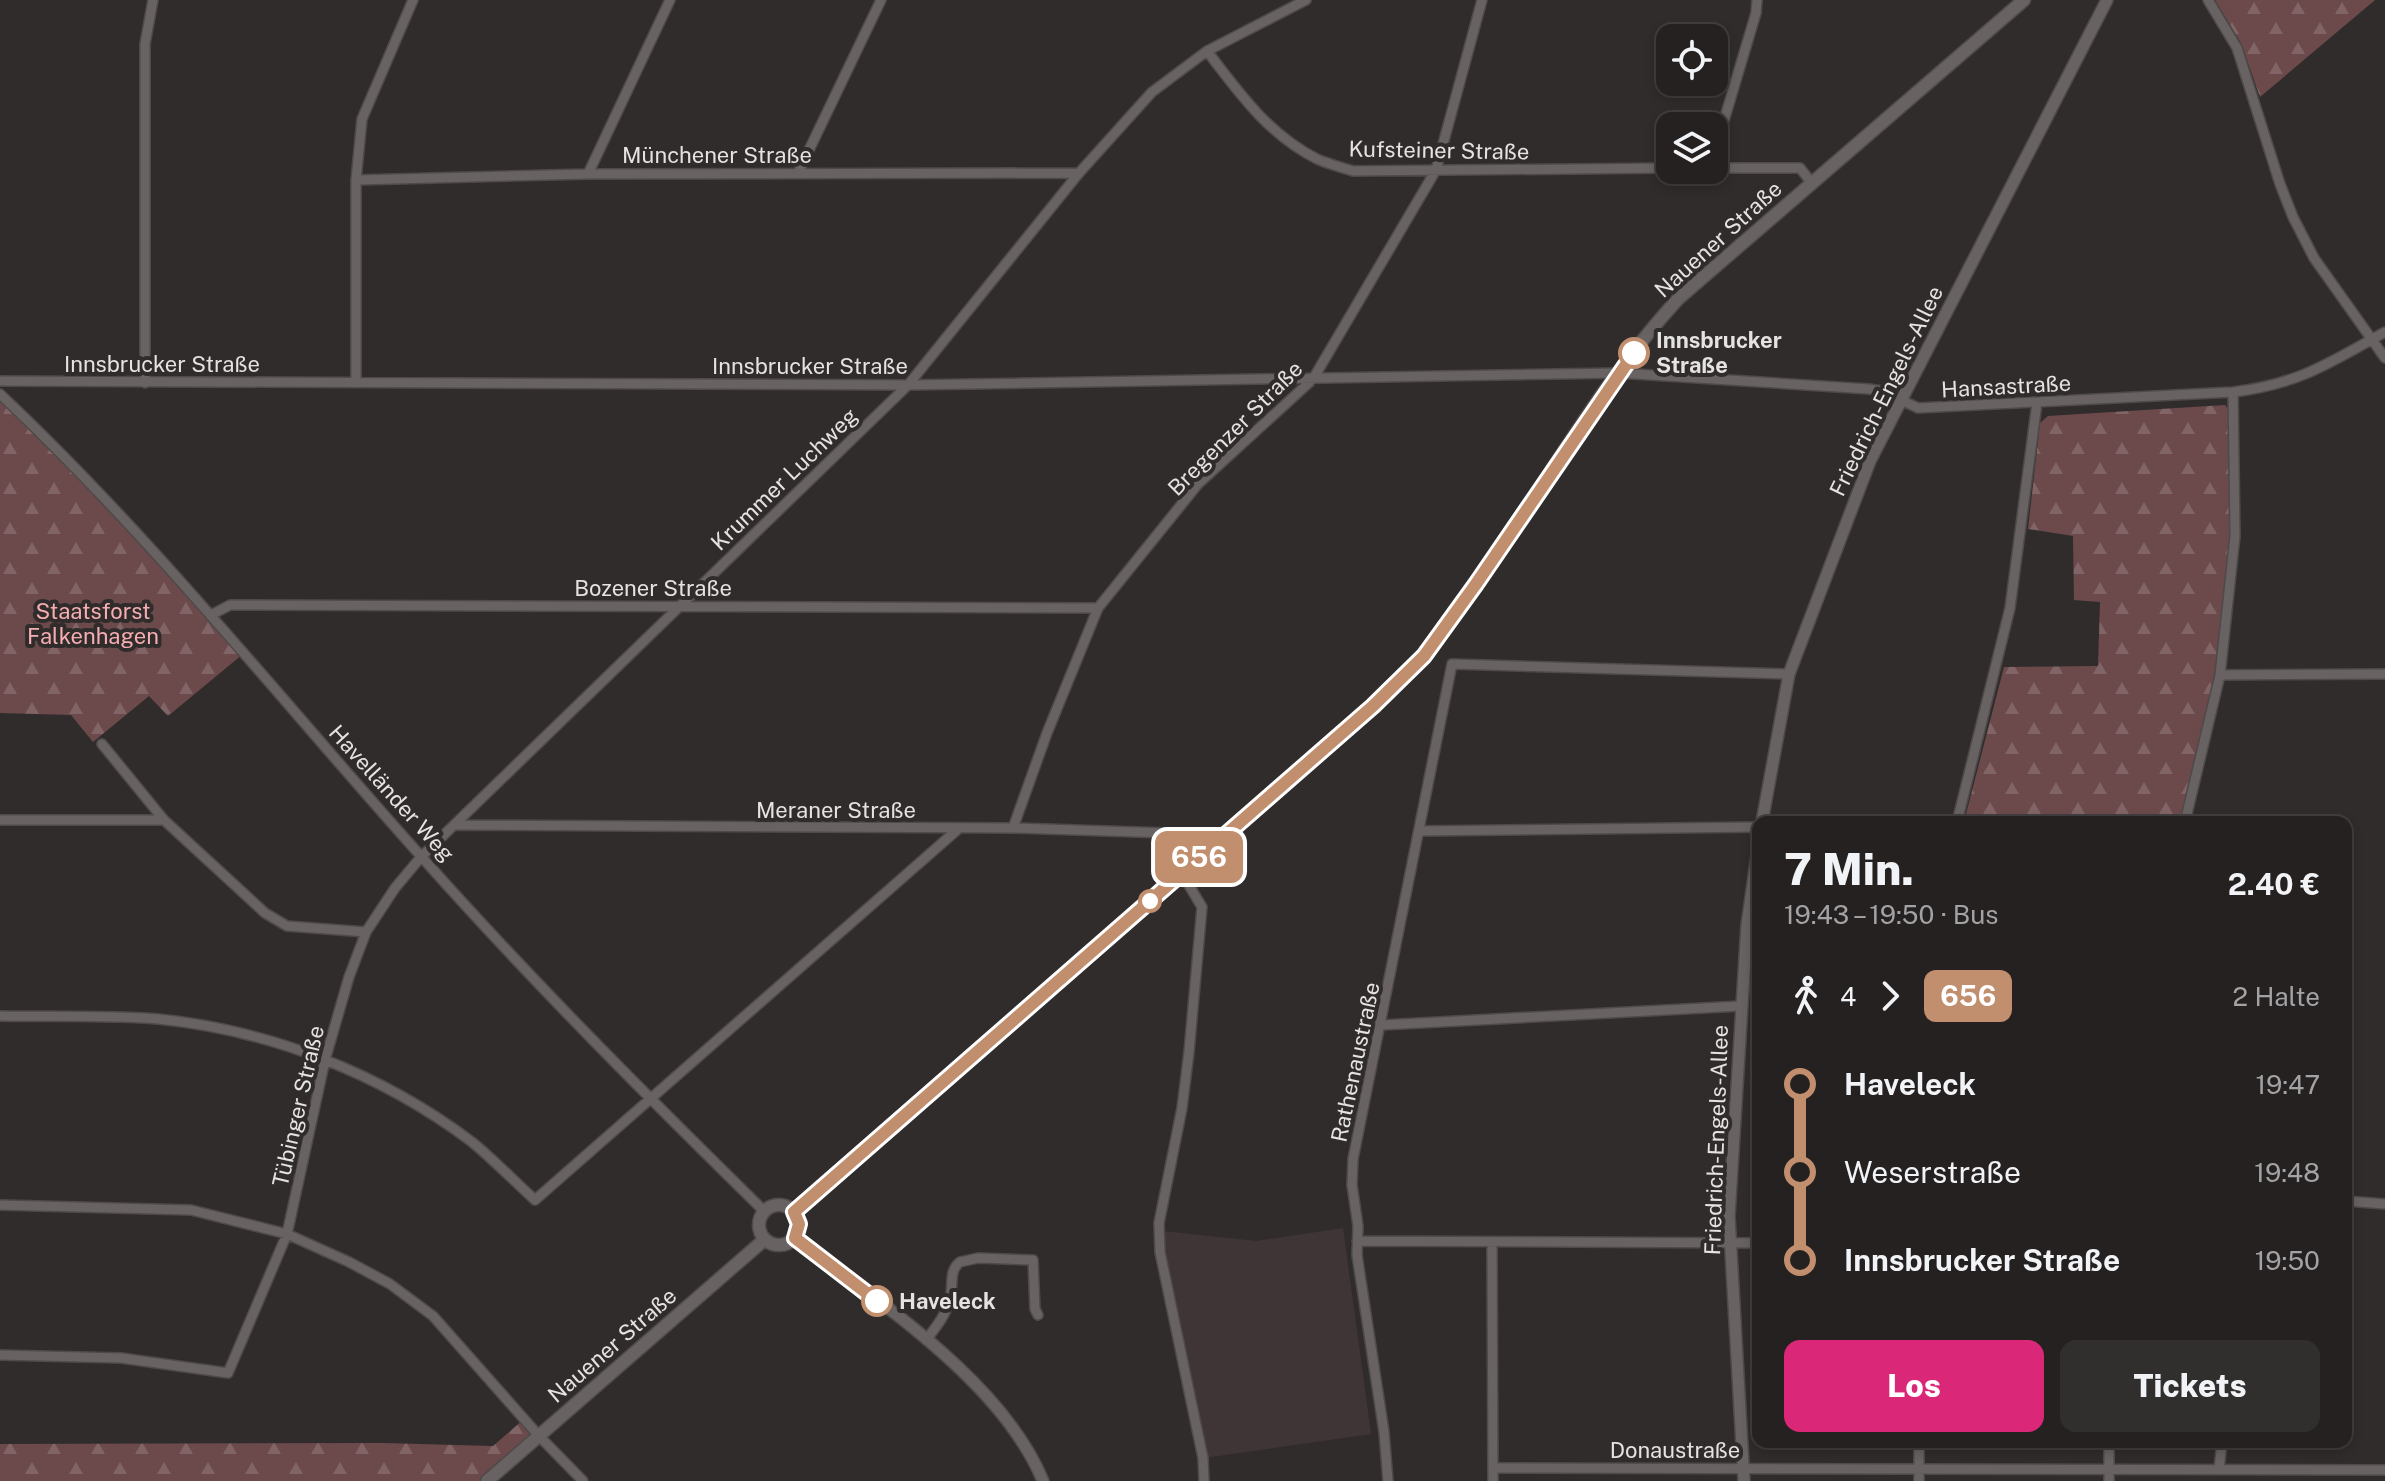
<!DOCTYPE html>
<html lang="de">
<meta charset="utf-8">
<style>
:root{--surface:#252121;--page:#312e2e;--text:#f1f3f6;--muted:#a3a3a5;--line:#423e3f;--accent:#db2777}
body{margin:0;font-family:"Public Sans",sans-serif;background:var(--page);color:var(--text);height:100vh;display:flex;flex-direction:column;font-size:30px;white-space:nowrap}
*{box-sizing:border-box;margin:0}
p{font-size:26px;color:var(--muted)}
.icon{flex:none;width:44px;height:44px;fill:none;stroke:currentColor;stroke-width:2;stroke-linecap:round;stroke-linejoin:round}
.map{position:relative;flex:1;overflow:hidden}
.panel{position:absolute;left:1752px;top:816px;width:600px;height:632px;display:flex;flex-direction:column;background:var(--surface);border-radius:16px;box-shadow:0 4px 12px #0003,0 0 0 2px var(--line)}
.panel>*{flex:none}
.badge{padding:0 16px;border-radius:12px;font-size:28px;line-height:52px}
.controls{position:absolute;left:1656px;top:24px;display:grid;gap:16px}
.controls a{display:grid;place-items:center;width:72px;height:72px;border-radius:16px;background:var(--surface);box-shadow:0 4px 12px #0003,0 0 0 2px var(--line);font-size:40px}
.map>.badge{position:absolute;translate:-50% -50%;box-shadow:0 0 0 4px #fff}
.legs{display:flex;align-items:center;gap:12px;height:88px;padding:0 32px;font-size:26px}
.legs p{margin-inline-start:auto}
.summary{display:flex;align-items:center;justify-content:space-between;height:136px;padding:0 32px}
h1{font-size:44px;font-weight:800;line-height:60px}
.button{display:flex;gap:16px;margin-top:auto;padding:16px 32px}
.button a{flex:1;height:92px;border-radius:16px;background:var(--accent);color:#fff;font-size:32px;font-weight:800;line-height:92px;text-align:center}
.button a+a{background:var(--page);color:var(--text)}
ul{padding:0 32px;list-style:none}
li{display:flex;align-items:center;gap:28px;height:88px;font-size:30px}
li i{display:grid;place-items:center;width:12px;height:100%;margin:0 10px;background:currentColor}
li i::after{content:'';width:20px;height:20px;margin:-10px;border:6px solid;border-radius:50%;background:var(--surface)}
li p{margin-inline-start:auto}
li:first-child i{background:linear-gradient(#0000 50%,currentColor 0)}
li:last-child i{background:linear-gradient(currentColor 50%,#0000 0)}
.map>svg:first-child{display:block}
.built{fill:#403536}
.forest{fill:url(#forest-firs)}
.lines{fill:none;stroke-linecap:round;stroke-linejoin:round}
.minor-casing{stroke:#4e4a4a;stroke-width:12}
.tertiary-casing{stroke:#4e4a4a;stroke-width:14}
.secondary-casing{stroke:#4e4a4a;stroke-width:15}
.minor{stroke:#686262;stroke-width:9}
.tertiary{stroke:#686262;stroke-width:11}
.secondary{stroke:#686262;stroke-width:12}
.line-1-casing{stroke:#fff;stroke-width:18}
.line-1{stroke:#c18f6e;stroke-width:12}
.stop-1-dot{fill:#fff;stroke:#c18f6e;stroke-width:4}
.labels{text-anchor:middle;stroke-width:8;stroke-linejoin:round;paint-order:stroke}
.street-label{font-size:22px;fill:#e5e2e2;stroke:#312c2c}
.stop-label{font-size:22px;font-weight:bold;fill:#e5e2e2;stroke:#312c2c;text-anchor:start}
.park-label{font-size:22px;fill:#f6aeb2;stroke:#312c2c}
</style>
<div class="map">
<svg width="2385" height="1481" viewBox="0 0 2385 1481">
<defs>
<pattern id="forest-firs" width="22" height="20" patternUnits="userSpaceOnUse" patternTransform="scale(2)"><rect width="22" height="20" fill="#6c4a4c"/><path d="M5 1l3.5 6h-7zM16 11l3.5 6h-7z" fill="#816466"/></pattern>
</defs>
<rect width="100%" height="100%" fill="#312c2c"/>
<path class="built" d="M1343,1228L1371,1434L1204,1458L1162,1253V1231L1256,1241Z"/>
<path class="forest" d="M2215,0H2375L2260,97L2241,43Z
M0,394L76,467L243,654L168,716L149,696L93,742L71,715L0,713Z
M2225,405L2229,410L2230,535L2216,670L2189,792L2180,822H1964L2004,667L2098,666L2100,602L2074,600L2073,536L2028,529L2040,423L2048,416Z
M524,1419L539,1436L487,1481H0V1444L383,1443L493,1446Z"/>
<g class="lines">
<g class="minor-casing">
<path id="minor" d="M2208,0L2237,48L2280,184L2293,217L2314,258L2385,358
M1207,51C1239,93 1269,135 1317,159C1328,164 1341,167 1353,171L1670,168
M1714,154L1756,13L1757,0
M1714,168H1800L1811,182
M798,173L881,0
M588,174L670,0
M356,180L588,174L1079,173
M0,381L908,385L1619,373L1869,389L1882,391L1918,408L2233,392C2299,384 2329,363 2385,332
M356,381V180L362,119L413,0
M145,383V44L153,0
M0,394C151,536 281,700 419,854C529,978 646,1095 764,1211
M211,615L230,605L1098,608
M2220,675L2385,674
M102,744L164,820L265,913L287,926L366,932
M0,820H164
M1957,822L2010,608L2037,403
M2185,822L2220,675L2235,536L2233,392
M456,825L1013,828L1197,834L1209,848
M1013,828L1047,733L1098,608L1198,484L1313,379L1436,170L1482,0
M1419,831L1758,827
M1181,872L1202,907L1189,1052L1182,1108L1159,1223L1160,1252L1203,1458L1204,1481
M0,1016C52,1017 106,1015 158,1019C270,1030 382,1074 472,1142C494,1160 514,1181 535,1200L957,830
M1382,1025L1741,1006
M2346,1201L2385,1204
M0,1205L191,1210L287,1234L349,1262L390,1284L433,1316L539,1436L583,1481
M1357,1241L1758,1243
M1492,1242L1493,1481
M926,1340C936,1327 946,1315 950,1299C954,1286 948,1271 960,1262L978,1258L1033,1260L1035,1309L1038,1315
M0,1355L121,1358L228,1373L287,1234L325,1060L349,977L366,932L395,888L421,857L908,385L1079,173L1152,92L1207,51L1306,0
M1493,1468L2385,1470
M2219,1469L2222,1442
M1388,1481L1384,1432L1357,1255L1358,1226L1352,1185L1353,1159L1452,664L1789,674
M1919,1481V1442
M2109,1481V1442"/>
</g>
<g class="tertiary-casing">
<path id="tertiary" d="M1762,822L1789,674L1870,461L2107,0
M795,1238C878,1302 1002,1381 1043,1481
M1744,1481L1729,1216L1747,925L1758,849"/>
</g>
<g class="secondary-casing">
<path id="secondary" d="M759 1225a20 20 0 1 1 40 0a20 20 0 1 1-40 0Z
M794,1212L1373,706C1390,689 1410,673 1425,654C1517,541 1580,405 1679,298L2024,0
M487,1481L764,1240"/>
</g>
<use href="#minor" class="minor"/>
<use href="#tertiary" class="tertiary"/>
<use href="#secondary" class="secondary"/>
</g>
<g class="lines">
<g class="line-1-casing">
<path id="line-1" d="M877,1301L795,1238L799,1224L794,1212L1373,706L1424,656L1476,584L1634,353"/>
</g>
<use href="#line-1" class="line-1"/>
</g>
<g class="stop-1-dot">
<circle cx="1634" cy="353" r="14"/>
<circle cx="1150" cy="901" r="10"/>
<circle cx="877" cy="1301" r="14"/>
</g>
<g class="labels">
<g class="street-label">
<text transform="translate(1439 150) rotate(1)" y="8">Kufsteiner Straße</text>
<text x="717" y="163">Münchener Straße</text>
<text transform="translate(1718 239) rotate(-42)" y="8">Nauener Straße</text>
<text x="162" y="372">Innsbrucker Straße</text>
<text x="810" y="374">Innsbrucker Straße</text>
<text transform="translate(2006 386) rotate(-3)" y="8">Hansastraße</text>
<text transform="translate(1886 391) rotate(-64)" y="8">Friedrich-Engels-Allee</text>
<text transform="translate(1235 428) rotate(-45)" y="8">Bregenzer Straße</text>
<text transform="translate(784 479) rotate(-44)" y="8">Krummer Luchweg</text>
<text x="653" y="596">Bozener Straße</text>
<text transform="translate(392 793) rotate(48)" y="8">Havelländer Weg</text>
<text x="836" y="818">Meraner Straße</text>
<text transform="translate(1355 1062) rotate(-78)" y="8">Rathenaustraße</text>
<text transform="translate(298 1106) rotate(-77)" y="8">Tübinger Straße</text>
<text transform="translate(1716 1140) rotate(-88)" y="8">Friedrich-Engels-Allee</text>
<text transform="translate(612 1345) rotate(-41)" y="8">Nauener Straße</text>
<text x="1675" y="1458">Donaustraße</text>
</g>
<g class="stop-label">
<text x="1656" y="348">Innsbrucker<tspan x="1656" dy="25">Straße</tspan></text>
<text x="899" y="1309">Haveleck</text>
</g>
<g class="park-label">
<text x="93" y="619">Staatsforst<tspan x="93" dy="25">Falkenhagen</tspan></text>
</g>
</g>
</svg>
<div class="controls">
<a><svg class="icon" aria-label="locate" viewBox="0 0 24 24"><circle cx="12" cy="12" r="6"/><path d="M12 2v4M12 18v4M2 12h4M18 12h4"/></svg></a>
<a><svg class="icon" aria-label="layers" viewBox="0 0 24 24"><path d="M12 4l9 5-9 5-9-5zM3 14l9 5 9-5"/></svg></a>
</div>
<b class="badge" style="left:1199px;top:857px;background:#c18f6e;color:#fff">656</b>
<section class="panel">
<div class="summary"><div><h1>7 Min.</h1><p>19:43 – 19:50 · Bus</p></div><b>2.40 €</b></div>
<div class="legs"><svg class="icon" aria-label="walk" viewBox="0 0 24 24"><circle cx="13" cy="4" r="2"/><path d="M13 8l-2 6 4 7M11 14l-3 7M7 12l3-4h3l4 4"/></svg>4<svg class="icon" aria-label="forward" viewBox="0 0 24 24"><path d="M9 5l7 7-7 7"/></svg><b class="badge" style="background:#c18f6e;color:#fff">656</b><p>2 Halte</p></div>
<ul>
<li><i style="color:#c18f6e"></i><b>Haveleck</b><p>19:47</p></li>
<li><i style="color:#c18f6e"></i><span>Weserstraße</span><p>19:48</p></li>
<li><i style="color:#c18f6e"></i><b>Innsbrucker Straße</b><p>19:50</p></li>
</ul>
<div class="button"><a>Los</a><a>Tickets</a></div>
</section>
</div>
